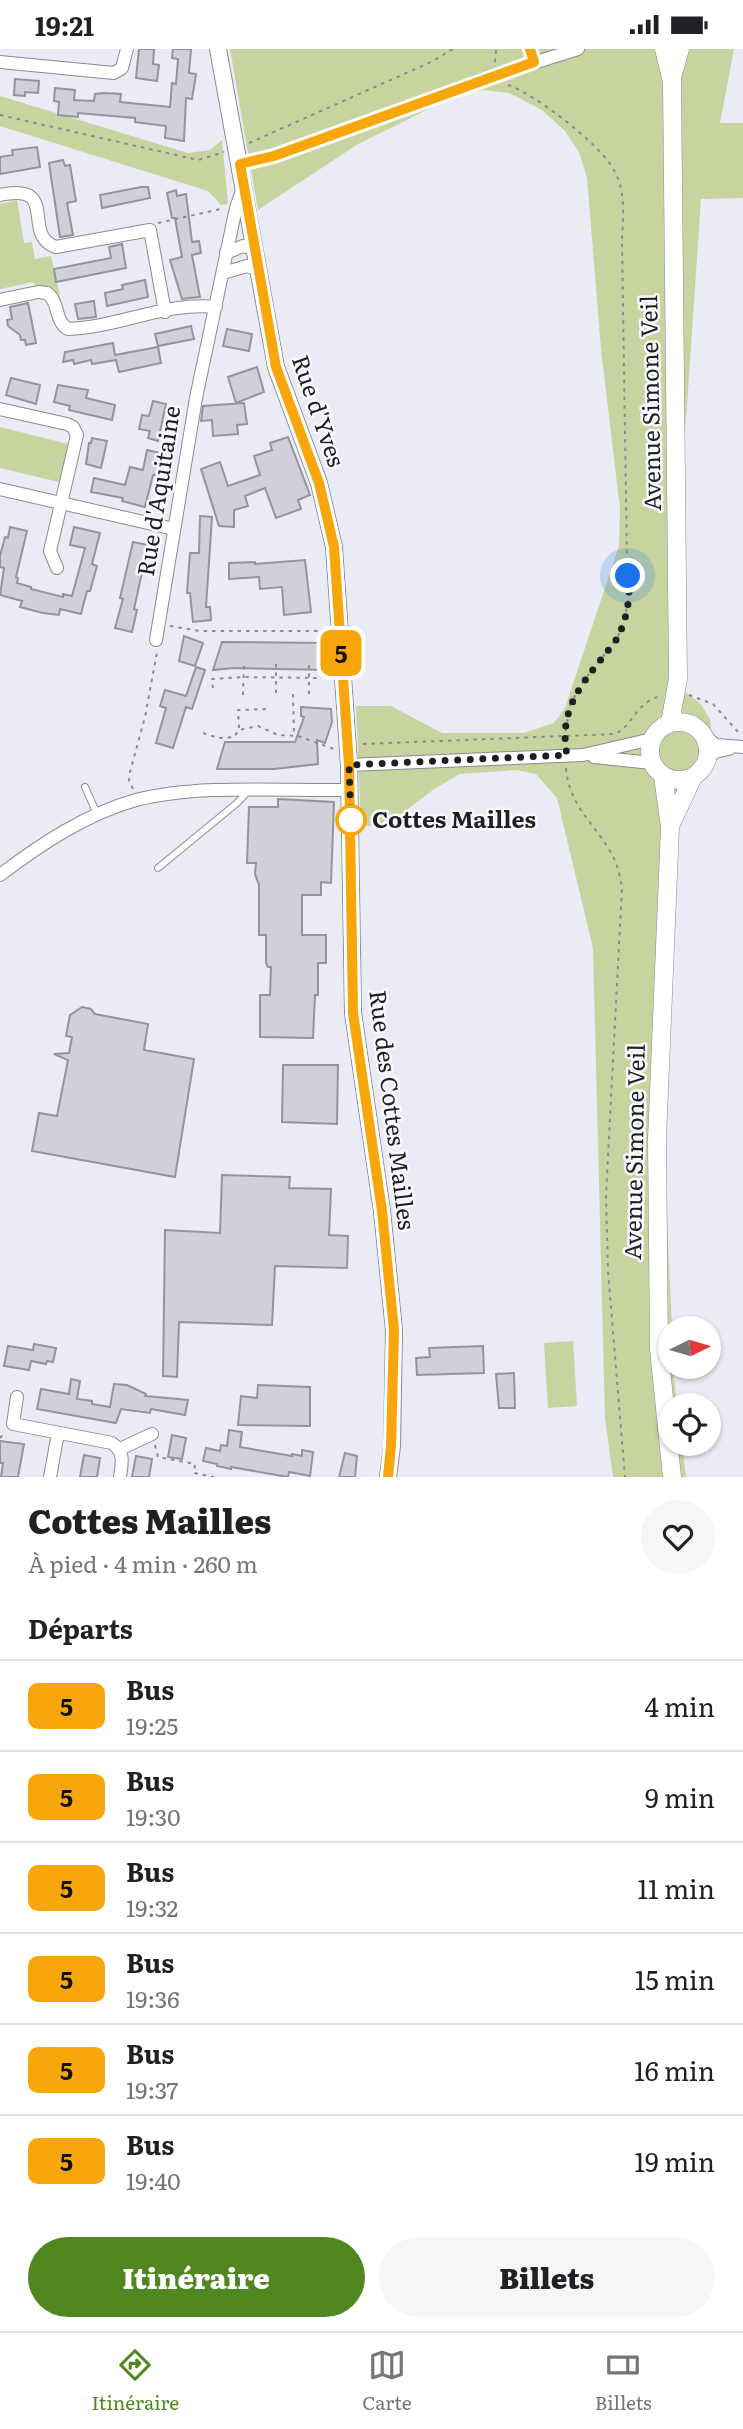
<!DOCTYPE html>
<html lang="fr">
<meta charset="utf-8">
<style>
:root{--surface:#fff;--page:#f6f6f6;--text:#202124;--muted:#757577;--line:#e0e0e0;--accent:#518720}
body{margin:0;font-family:Literata,serif;background:var(--page);color:var(--text);height:100vh;display:flex;flex-direction:column;font-size:26px;white-space:nowrap}
*{box-sizing:border-box;margin:0}
p{font-size:23px;color:var(--muted)}
.icon{flex:none;width:38px;height:38px;fill:none;stroke:currentColor;stroke-width:2;stroke-linecap:round;stroke-linejoin:round}
.map{position:relative;height:1428px;overflow:hidden}
.drawer{display:flex;flex-direction:column;background:var(--surface);flex:1}
.drawer>*{flex:none}
.badge{padding:0 14px;border-radius:10px;font-size:24px;line-height:46px}
.needle{width:46px;rotate:85deg}
.tools{position:absolute;left:658px;top:1267px;display:grid;gap:14px}
.tools a{display:grid;place-items:center;width:63px;height:63px;border-radius:50%;background:var(--surface);box-shadow:0 2px 5px #0004;font-size:35px}
.you{position:absolute;width:35px;height:35px;margin:-18px;border:5px solid #fff;border-radius:50%;background:#1a73e8;box-shadow:0 0 0 10px #1a73e833}
.map>.badge{position:absolute;translate:-50% -50%;box-shadow:0 0 0 4px #fff}
h2{padding:0 28px;font-size:26px;line-height:63px}
.round{display:grid;place-items:center;flex:none;width:74px;height:74px;border-radius:37px;background:var(--page)}
.head{display:flex;align-items:center;justify-content:space-between;height:119px;padding:0 28px}
h1{font-size:33px;font-weight:800;line-height:52px}
.button{display:flex;gap:14px;margin-top:auto;padding:14px 28px}
.button a{flex:1;height:80px;border-radius:42px;background:var(--accent);color:#fff;font-size:28px;font-weight:800;line-height:80px;text-align:center}
.button a+a{background:var(--page);color:var(--text)}
ul{padding:0;list-style:none}
li{display:flex;align-items:center;gap:21px;height:91px;padding:0 28px;border-top:2px solid var(--line)}
li div{flex:1}
li b{display:block;font-size:26px}
li em{font-style:normal}
li .badge{min-width:77px;font-weight:700;text-align:center}
.status{display:flex;justify-content:space-between;align-items:center;height:49px;padding:0 35px;background:var(--surface);direction:ltr}
.status svg{height:19px;fill:currentColor}
.tab-bar{display:flex;justify-content:space-around;align-items:center;height:98px;border-top:2px solid var(--line);background:var(--surface);font-size:19px;color:var(--muted)}
.tab-bar a{display:grid;justify-items:center;gap:4px}
.tab-bar .selected{color:var(--accent)}
.map>svg:first-child{display:block}
.green{fill:#c8d49f}
.building{fill:#d0d0d9;stroke:#93949c;stroke-width:2}
.lines{fill:none;stroke-linecap:round;stroke-linejoin:round}
.service-casing{stroke:#8a8b93;stroke-width:8}
.minor-casing{stroke:#8a8b93;stroke-width:14}
.tertiary-casing{stroke:#8a8b93;stroke-width:18}
.secondary-casing{stroke:#8a8b93;stroke-width:19}
.path{stroke:#8a8b91;stroke-width:2;stroke-dasharray:3.5 5;stroke-linecap:butt}
.service{stroke:#fff;stroke-width:6}
.minor{stroke:#fff;stroke-width:12}
.tertiary{stroke:#fff;stroke-width:16}
.secondary{stroke:#fff;stroke-width:18}
.line-casing{stroke:#fff;stroke-width:16}
.line{stroke:#f7a70b;stroke-width:10}
.walk{stroke:#1f1f22;stroke-width:7;stroke-dasharray:0 12.6}
.stop-dot{fill:#fff;stroke:#f7a70b;stroke-width:3.5}
.labels{text-anchor:middle;stroke-width:5;stroke-linejoin:round;paint-order:stroke}
.street-label{font-size:23px;fill:#1f1f22;stroke:#f8f9fe}
.stop-label{font-size:23px;font-weight:bold;fill:#1f1f22;stroke:#f8f9fe;text-anchor:start}
</style>
<div class="status"><b>19:21</b><svg viewBox="0 0 49 12"><path d="M0 12V9h3v3zM5 12V6h3v6zM10 12V3h3v9zM15 12V0h3v12zM26 1h20v11H26zM47 4h2v5h-2z"/></svg></div>
<div class="map">
<svg width="743" height="1428" viewBox="0 0 743 1428">
<rect width="100%" height="100%" fill="#eaebf4"/>
<path class="green" d="M230,0H734L720,74H743V149L701,150L668,635L683,642L700,654L710,670L712,688L699,724L662,784L666,1150L672,1279L670,1318H673L677,1356H670V1395H682L686,1428H613L605,1370L593,899L557,749L536,725L516,721L459,725L433,741L384,778L361,776L356,657H391L442,684H524L554,674L565,659L619,497L620,460L601,300L587,129L579,103L565,82L542,61L509,44L484,41L459,45L358,95L258,161Z
M0,47L188,104L210,101L222,91L228,155L221,156L208,142L0,77Z
M17,151L24,194L32,193L35,210L51,207L60,246L50,238L35,236L33,233L0,240V155Z
M0,378L68,395L59,433L0,419Z
M573,1292L577,1357L548,1359L544,1294Z"/>
<path class="building" d="M139,0H154L153,15L159,16L157,32L136,29Z
M173,0H191L189,24L196,25L192,50L186,49L184,92L165,89L166,77L135,73V69L78,64V68L58,66L59,53L54,52L55,39L75,41L74,51L94,52L95,45L105,44L121,45L120,53L170,58L172,34L176,35L178,10L172,9Z
M15,30L39,32L38,44L25,43V47L14,46Z
M37,98L40,118L0,125V108L13,106L12,101Z
M63,111L65,117L70,116L76,152L67,154L73,186L60,188L49,114Z
M141,138H148L150,149L102,159L100,146Z
M176,141L177,147L186,145L192,193L199,192L201,204L192,206L200,248H198L182,250L170,211L182,208L175,169H172L167,144Z
M122,195L126,219L56,233L54,220L111,209L109,198Z
M145,231L148,248L107,257L105,244L123,240L122,236Z
M94,252L96,268L78,270L75,255Z
M28,254L36,294L26,296L25,291H21L20,286L8,277L7,271L12,270L10,258Z
M191,277L194,290L158,297L155,285Z
M227,280L252,285L249,302L223,297Z
M113,294L115,306L158,298L161,314L119,323L116,311L92,315L91,311L74,315L73,311L63,313L65,303Z
M257,318L264,343L236,354L228,328Z
M11,329L40,336L36,355L6,346Z
M58,336L88,341L86,349L115,356L112,371L69,361L70,357L54,353Z
M153,352L166,355L158,392L148,389L150,382L139,380L142,366L149,367Z
M244,354L247,375L237,376L238,385L213,387L212,371L201,372L203,357Z
M288,388L310,446L298,451L301,460L276,469L265,439L245,447L248,457L234,461V478L219,477L201,420L220,413L228,437L260,426L254,407L272,401L270,394Z
M92,389L107,392L101,419L86,415L89,394H91Z
M147,401L165,405L157,426H153L145,458L122,452L123,449L91,443L94,429L125,436L130,418L143,421Z
M200,467L212,468L206,558H210L211,571L193,573L190,544H187L190,504H199Z
M10,478L27,482L16,528L18,529L17,534L31,538V540L63,548V545L72,547L85,499L70,496L74,478L100,484L92,515L97,517L90,542H87L81,565L60,560L59,566L43,564L20,558L22,552L0,546L4,519L0,518V507L5,488L8,489Z
M133,493L148,496L134,560L137,561L132,583L115,579L123,550L120,549Z
M305,511L311,563L284,566L282,538L260,540L259,528L229,530V514L255,513V515Z
M184,587L203,594L195,617L179,612Z
M222,593L326,594L327,621L234,619L213,621Z
M196,618L205,621L192,660L186,658L173,699L156,694L166,659L160,657L165,641L186,647Z
M301,658L331,660L332,673L325,694L317,691L318,715L274,720H217L225,693H295L304,668L301,667Z
M278,750L334,753L331,834L321,833V846H302V886H326V914H318V946H315L313,989L260,988V946H270L271,918H268L266,914V886H259V836L255,825L256,814H247L249,758H278Z
M82,958L91,960L95,965L148,975L144,1001L194,1010L175,1128L32,1102L39,1064L57,1067L68,1011L54,1005L69,1004L72,988L66,987L70,966Z
M283,1016H338L337,1075L282,1073Z
M222,1126L290,1128L289,1139L331,1140L329,1186L348,1187L347,1219L275,1217L272,1276L179,1273L177,1328L163,1327L165,1181L220,1184Z
M34,1295L56,1299L53,1313L47,1312L46,1315L31,1312L29,1321L4,1317L8,1297L33,1301Z
M483,1297L484,1324L417,1326L416,1309L430,1308L429,1299Z
M514,1324L515,1359H499L496,1325Z
M71,1330L80,1332L77,1350L92,1352V1355L110,1358L114,1335L127,1336L146,1345L145,1347L188,1351L185,1366L151,1360L150,1364L121,1360L116,1374L37,1360L41,1340L69,1345Z
M258,1336L310,1338V1377L238,1376L241,1347L257,1349Z
M229,1381L242,1383L240,1398L292,1407V1405L302,1407V1401L313,1403L310,1427L289,1423L288,1428L231,1418V1420L217,1417V1415L203,1412L206,1399L220,1402L221,1396L227,1397Z
M172,1386L186,1389L182,1410L168,1408Z
M0,1392L24,1395L18,1428H1L3,1414H0Z
M345,1404L357,1407L355,1428H339Z
M84,1406L100,1409L97,1428H80Z
M136,1407L152,1410L149,1428H132Z"/>
<g class="lines">
<g class="service-casing">
<path id="service" d="M530,0L534,13
M85,738L97,765
M158,819L237,754L248,742"/>
</g>
<g class="minor-casing">
<path id="minor" d="M0,13L114,24L122,19L127,0
M240,115L274,107L495,26L578,0
M0,146C61,133 20,186 56,198L150,181L165,263
M226,204L243,197L254,200
M223,224L247,217L258,221
M0,251L38,243L47,244C60,253 54,272 68,280C116,279 168,252 216,258
M0,360L67,375L73,378L77,386L50,502L57,519
M0,440L174,480
M156,591L196,349L236,159L243,139
M703,686L716,696L743,698
M594,708L652,714
M707,710L715,703L729,700
M349,716L583,706L652,690
M0,826C41,795 86,765 136,751C199,735 284,742 350,741
M17,1348L13,1375L112,1394C125,1404 122,1413 120,1428
M120,1400L152,1385
M50,1428L58,1384"/>
</g>
<g class="tertiary-casing">
<path id="tertiary" d="M218,0L276,318L319,434L334,498L349,716L353,964L382,1162L394,1281L392,1397L388,1428"/>
</g>
<g class="secondary-casing">
<path id="secondary" d="M664,0L672,32L678,630L670,674
M672,28L680,0
M650 702a29 29 0 1 1 58 0a29 29 0 1 1-58 0Z
M663,727L670,778L657,1090L659,1300L672,1428
M671,775L693,728"/>
</g>
<path class="path" d="M495,13L496,0
M508,36C535,45 603,97 615,123C626,144 623,169 622,192L627,512L630,543L625,567L618,588L582,634L570,656L564,693
M0,66L198,111L224,103
M249,94L431,13L453,0
M158,174L221,160
M170,577L200,582H325
M276,615V645
M213,639L212,630L244,628L322,629
M293,645L294,685
M309,645V615
M243,646L244,615
M689,646L713,655L739,684
M239,679L238,661L268,660
M203,684L218,689L234,688L239,681L258,677L278,686L298,687L334,700
M363,695L615,685C634,676 634,655 660,647
M566,719C569,756 592,772 610,802C617,813 620,826 622,839L606,1146L608,1222L625,1428
M133,740L129,732L130,723L145,668L157,603
M0,1389L5,1383
M155,1396L158,1408L195,1415L194,1424L214,1428"/>
<use href="#service" class="service"/>
<use href="#minor" class="minor"/>
<use href="#tertiary" class="tertiary"/>
<use href="#secondary" class="secondary"/>
</g>
<g class="lines">
<g class="line-casing">
<path id="line" d="M388,1428L391,1397L394,1281L382,1162L353,964L349,716L334,498L319,434L276,318L240,115L274,107L534,13L530,0"/>
</g>
<use href="#line" class="line"/>
<path class="walk" d="M351,771L349,716L567,706C559,664 578,639 603,608C608,601 615,594 619,586C627,568 631,547 628,527"/>
</g>
<circle class="stop-dot" cx="351" cy="771" r="14"/>
<g class="labels">
<g class="street-label">
<text transform="translate(651 354) rotate(-91)" y="8">Avenue Simone Veil</text>
<text transform="translate(318 362) rotate(71)" y="8">Rue d'Yves</text>
<text transform="translate(159 442) rotate(-81)" y="8">Rue d'Aquitaine</text>
<text transform="translate(392 1061) rotate(83)" y="8">Rue des Cottes Mailles</text>
<text transform="translate(635 1103) rotate(-89)" y="8">Avenue Simone Veil</text>
</g>
<g class="stop-label">
<text x="372" y="779">Cottes Mailles</text>
</g>
</g>
</svg>
<div class="tools">
<a><svg class="needle" viewBox="-14 -14 28 28"><path d="M0-13l5 13h-10z" fill="#e53935"/><path d="M0 13l5-13h-10z" fill="#757577"/></svg></a>
<a><svg class="icon" aria-label="locate" viewBox="0 0 24 24"><circle cx="12" cy="12" r="6"/><path d="M12 2v4M12 18v4M2 12h4M18 12h4"/></svg></a>
</div>
<div class="you" style="left:628px;top:527px"></div>
<b class="badge" style="left:341px;top:604px;background:#f7a70b;color:#111">5</b>
</div>
<section class="drawer">
<div class="head"><div><h1>Cottes Mailles</h1><p>À pied · 4 min · 260 m</p></div><a class="round"><svg class="icon" aria-label="heart" viewBox="0 0 24 24"><path d="M12 20l-8-8c-3-5 5-10 8-4 3-6 11-1 8 4z"/></svg></a></div>
<h2>Départs</h2>
<ul>
<li><span class="badge" style="background:#f7a70b;color:#111">5</span><div><b>Bus</b><p>19:25</p></div><em>4 min</em></li>
<li><span class="badge" style="background:#f7a70b;color:#111">5</span><div><b>Bus</b><p>19:30</p></div><em>9 min</em></li>
<li><span class="badge" style="background:#f7a70b;color:#111">5</span><div><b>Bus</b><p>19:32</p></div><em>11 min</em></li>
<li><span class="badge" style="background:#f7a70b;color:#111">5</span><div><b>Bus</b><p>19:36</p></div><em>15 min</em></li>
<li><span class="badge" style="background:#f7a70b;color:#111">5</span><div><b>Bus</b><p>19:37</p></div><em>16 min</em></li>
<li><span class="badge" style="background:#f7a70b;color:#111">5</span><div><b>Bus</b><p>19:40</p></div><em>19 min</em></li>
</ul>
<div class="button"><a>Itinéraire</a><a>Billets</a></div>
</section>
<nav class="tab-bar">
<a class="selected"><svg class="icon" aria-label="directions" viewBox="0 0 24 24"><path d="M12 3l9 9-9 9-9-9zM9 14v-3h6M13 9l2 2-2 2"/></svg>Itinéraire</a>
<a><svg class="icon" aria-label="map" viewBox="0 0 24 24"><path d="M3 6l6-2 6 2 6-2v14l-6 2-6-2-6 2zM9 4v14M15 6v14"/></svg>Carte</a>
<a><svg class="icon" aria-label="tickets" viewBox="0 0 24 24"><path d="M3 7h18v10H3zM15 7v10"/></svg>Billets</a>
</nav>
